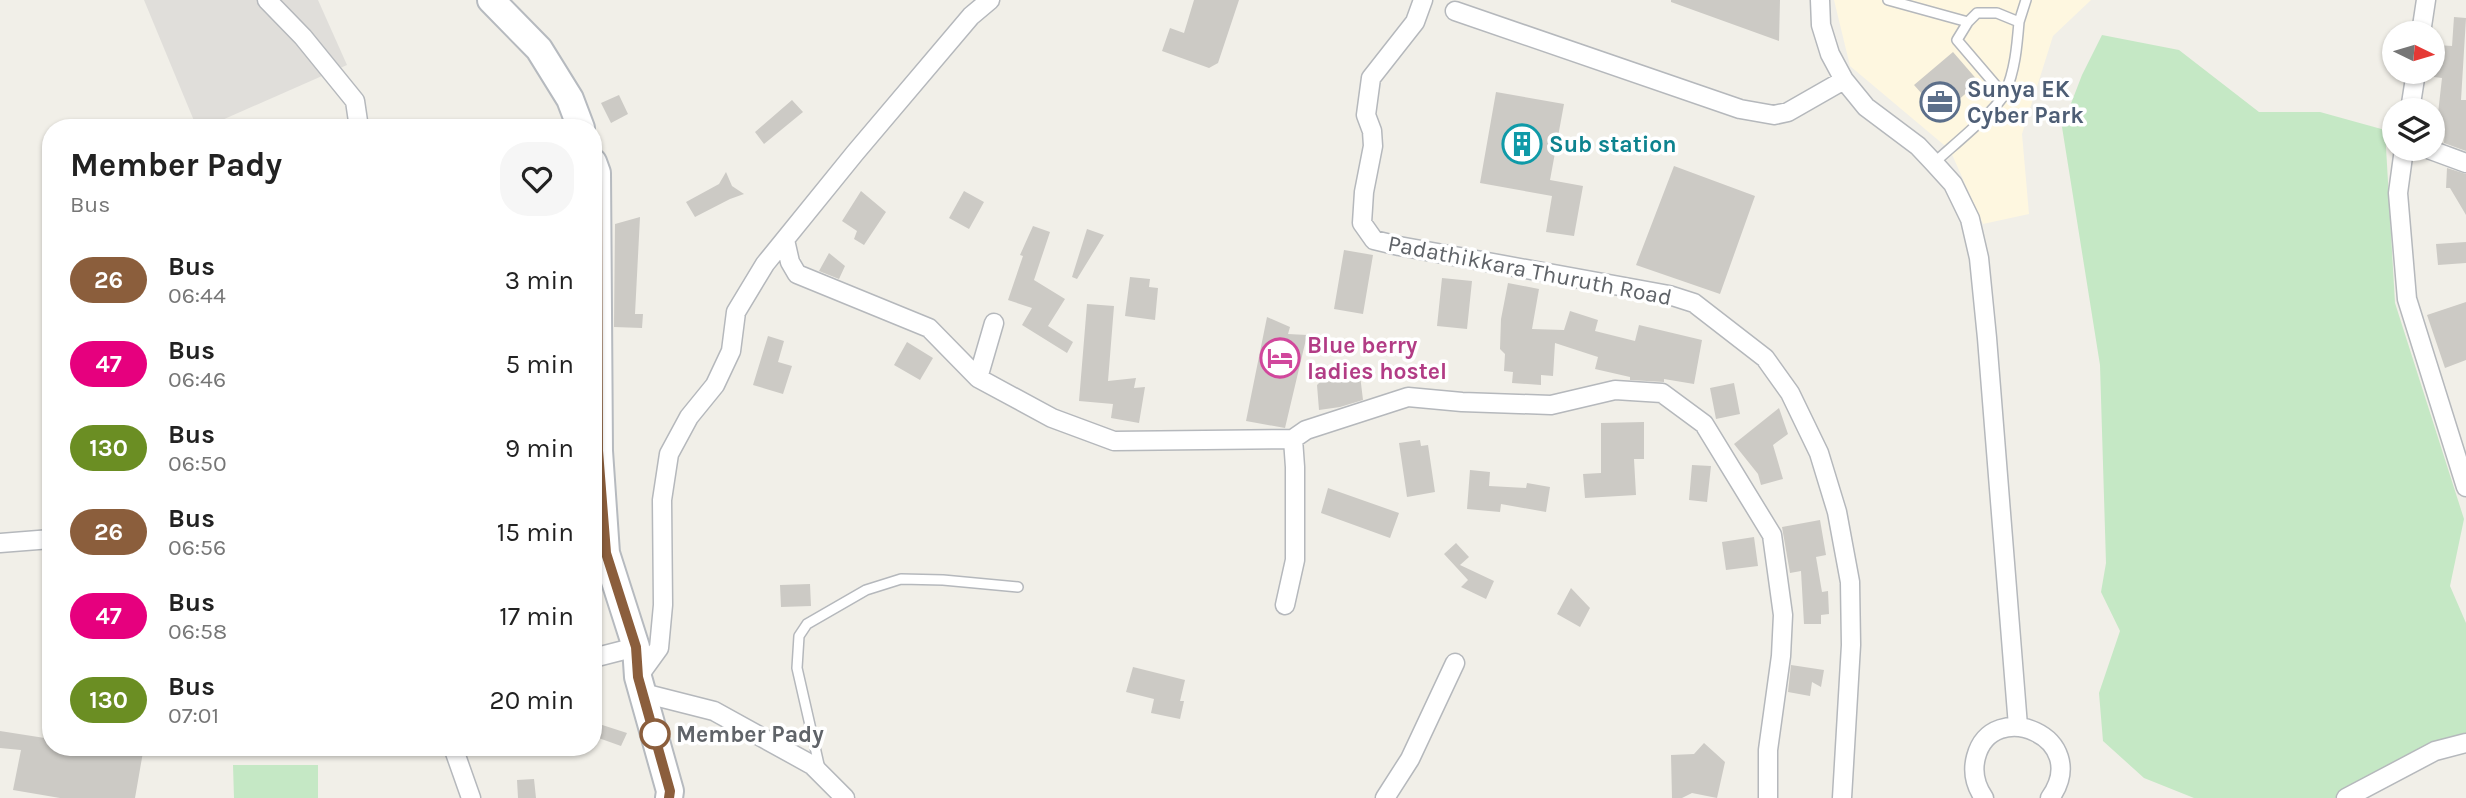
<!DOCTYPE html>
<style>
:root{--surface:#fff;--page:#f6f6f6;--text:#222;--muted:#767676}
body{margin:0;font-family:Karla,sans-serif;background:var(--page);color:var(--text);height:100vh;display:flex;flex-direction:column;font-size:26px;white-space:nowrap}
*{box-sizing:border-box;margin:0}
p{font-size:23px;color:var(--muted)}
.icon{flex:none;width:38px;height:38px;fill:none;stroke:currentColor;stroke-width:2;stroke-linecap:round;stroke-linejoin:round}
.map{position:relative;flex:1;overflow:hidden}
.side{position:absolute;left:42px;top:119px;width:560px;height:637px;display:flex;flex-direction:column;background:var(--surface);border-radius:28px;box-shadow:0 2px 5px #0004}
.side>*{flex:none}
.badge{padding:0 14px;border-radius:23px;font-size:24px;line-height:46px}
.needle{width:46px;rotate:95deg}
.buttons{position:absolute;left:2382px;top:21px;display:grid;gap:14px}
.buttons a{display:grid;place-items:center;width:63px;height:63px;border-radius:50%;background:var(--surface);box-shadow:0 2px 5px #0004;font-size:35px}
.map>.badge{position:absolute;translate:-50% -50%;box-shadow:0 0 0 4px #fff}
.round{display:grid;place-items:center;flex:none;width:74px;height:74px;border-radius:28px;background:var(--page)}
.summary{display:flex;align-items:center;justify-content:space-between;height:119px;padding:0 28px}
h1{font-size:33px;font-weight:700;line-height:52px}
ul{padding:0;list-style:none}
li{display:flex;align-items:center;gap:21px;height:84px;padding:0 28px}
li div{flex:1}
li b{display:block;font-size:26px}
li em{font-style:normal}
li .badge{min-width:77px;font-weight:700;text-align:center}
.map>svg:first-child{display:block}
.commercial{fill:#fef7e0}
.industrial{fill:#e0deda}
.green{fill:#c5e8c5}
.building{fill:#cccac5}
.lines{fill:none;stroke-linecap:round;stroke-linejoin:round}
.lane-casing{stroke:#b5b8bc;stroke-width:12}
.street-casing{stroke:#b5b8bc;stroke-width:21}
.secondary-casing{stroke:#b6babf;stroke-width:30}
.lane{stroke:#fff;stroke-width:9}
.street{stroke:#fff;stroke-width:18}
.secondary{stroke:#fff;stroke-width:26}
.line-casing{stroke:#fff;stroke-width:16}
.line{stroke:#8b5e3c;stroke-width:10}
.stop-dot{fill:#fff;stroke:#8b5e3c;stroke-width:3.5}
.labels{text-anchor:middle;stroke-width:7;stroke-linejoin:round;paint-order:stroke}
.service-label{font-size:23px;font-weight:bold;fill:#4e5e75;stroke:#fff;text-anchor:start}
.culture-label{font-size:23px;font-weight:bold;fill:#0d838f;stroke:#fff;text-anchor:start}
.street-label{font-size:23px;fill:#5f6368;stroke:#fff}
.hotel-label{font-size:23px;font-weight:bold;fill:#b23c85;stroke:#fff;text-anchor:start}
.stop-label{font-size:23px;font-weight:bold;fill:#5f6368;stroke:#fff;text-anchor:start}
</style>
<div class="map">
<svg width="2466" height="798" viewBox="0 0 2466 798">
<rect width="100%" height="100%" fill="#f1efe8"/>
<path class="commercial" d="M1834,0H2091L2053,36L2022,134L2029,214L1983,224L1950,150L1850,66Z"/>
<path class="industrial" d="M144,0H318L347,65L204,128H197Z"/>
<path class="green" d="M2102,35L2179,50L2259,112H2320L2385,130L2395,303L2464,519L2450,586L2466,623V734L2385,768L2335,798H2194L2144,778L2103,741L2099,693L2120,631L2101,592L2106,563L2100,365L2062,127L2082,75Z
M233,765H318V798H234Z"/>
<path class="building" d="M1194,0H1239L1218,63L1209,68L1162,51L1170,28L1184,33Z
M1671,0H1780L1779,41L1671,2Z
M2454,17L2466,18L2461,100H2466V151L2444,143L2445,132L2436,131L2442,78L2434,77L2437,45L2452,46Z
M1953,52L1979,82L1941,115L1914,85Z
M1496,92L1564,104L1550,180L1583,186L1574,236L1546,232L1552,196L1480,183Z
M619,95L628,114L611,123L601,103Z
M792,100L803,112L764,144L755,132Z
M1674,166L1755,196L1720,294L1636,265Z
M2447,168L2466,174V215L2450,188H2446Z
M726,172L732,186L744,194L730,199L695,217L686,202L719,184Z
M861,191L886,212L864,245L854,239L857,231L842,221Z
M964,191L984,202L969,229L949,218Z
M640,217L635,314H643L642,328L614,327L615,224Z
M1033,226L1050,232L1034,280L1065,299L1048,326L1073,342L1067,353L1022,325L1032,308L1008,300L1023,256L1020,255Z
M1087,229L1104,235L1077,279L1072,277Z
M2466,242V263L2438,265L2436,244Z
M1344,250L1373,255L1363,314L1334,309Z
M829,253L845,266L839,279L819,271Z
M1130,277L1150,279L1149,287L1158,288L1155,320L1125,316Z
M1442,278L1472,281L1467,329L1437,326Z
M1508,283L1539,289L1532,329L1564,330L1570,311L1598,320L1595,331L1635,341L1639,325L1702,340L1694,384L1664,379V382L1630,380V377L1595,369L1598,357L1555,343L1553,376L1541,375V385L1512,383L1513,372L1504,371L1505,354L1500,349L1501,319Z
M2466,302V360L2445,368L2427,315Z
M1087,304L1114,306L1108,381L1136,378L1134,388L1145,387L1139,423L1111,418L1113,404L1079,401Z
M1267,317L1290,327L1288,334L1307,335L1285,428L1246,421Z
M768,336L784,341L778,362L792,366L783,394L753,385Z
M907,342L933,358L920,380L894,365Z
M1360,375L1363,400L1340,407L1319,410L1317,385L1324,378Z
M1734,383L1740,414L1716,419L1710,388Z
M1779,408L1788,434L1773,445L1783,479L1761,485L1758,474L1734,444Z
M1644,422V459H1634L1636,495L1585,498L1583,474L1601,473V423Z
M1420,440L1421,446L1428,445L1435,492L1407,497L1399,443Z
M1692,465L1711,466L1707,502L1689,500Z
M1470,470L1490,472L1489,486L1526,488L1527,483L1550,487L1546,512L1501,504L1500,512L1467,509Z
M1328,488L1399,513L1390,538L1321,513Z
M1820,520L1826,555L1816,557L1822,592L1828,591L1829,614L1821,615V624H1804L1801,571L1790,573L1782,527Z
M1754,537L1758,566L1726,570L1722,542Z
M1456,543L1469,557L1460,565L1494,581L1486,599L1461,587L1468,580L1444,554Z
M810,584L811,606L781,607L780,585Z
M1571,588L1590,608L1580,627L1557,614Z
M1791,665L1824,670L1821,687L1812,682L1810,696L1788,692Z
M1133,667L1185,680L1180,701H1184L1180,719L1151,713L1154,699L1126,692Z
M593,722L627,733L621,746L593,736Z
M0,731L51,739V747H112L143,752L135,798H60L13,790L21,750L0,748Z
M1704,743L1725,762L1717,798L1692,793L1682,798H1672L1671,755L1694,754Z
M534,779L536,798H518L517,780Z"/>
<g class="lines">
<g class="lane-casing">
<path id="lane" d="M1888,0L1968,22
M2019,22L2026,0
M1934,163C1951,147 1996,111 2005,93C2015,71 2017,46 2019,22L1997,13H1977L1968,22L1957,40L2004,95
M820,769L797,668L799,636L807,624L866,590L901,579L943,580L1018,587"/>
</g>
<g class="street-casing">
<path id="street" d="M267,0L303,37L355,101L359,128
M1423,0L1415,22L1371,78L1366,115L1372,131L1373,146L1364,192L1362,223L1374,240L1399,246L1669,295L1694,303L1765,358L1790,393L1819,453L1837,512L1850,582L1851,645L1842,798
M1820,0L1821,25L1830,54L1844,80L1866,107L1918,146L1934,163L1953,184L1970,219L1979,258L1987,338L2018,726
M1455,11L1740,109L1774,115L1788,112L1844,80
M2421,33L2426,0
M2410,110L2416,72
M2404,149L2398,193L2407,299L2466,487
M2428,149L2466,163
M785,240L790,262L797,274L929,328L978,378
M994,323L978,378L1052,418L1114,441L1293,439L1306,430L1408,397L1462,402L1551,405L1615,390L1662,393L1704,424L1772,535L1783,615L1781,656L1768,750V798
M0,543L51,539
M1285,605L1295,560V467L1293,439
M593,658L636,647
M638,677L659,648L663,605L662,500L669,454L689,417L715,385L731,351L736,312L765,264L855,153L971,16L990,0
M643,693L714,711L812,765L845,798
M453,747L471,798
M1385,798L1410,759L1455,663
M1984,798C1975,785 1972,772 1976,757C1992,696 2093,737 2050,798
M2346,798L2435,751L2466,743"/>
</g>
<g class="secondary-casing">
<path id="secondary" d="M491,0L539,49L570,99L581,128
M593,162L597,173L599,451L606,553L636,647L638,677L670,791L669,798"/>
</g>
<use href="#lane" class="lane"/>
<use href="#street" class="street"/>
<use href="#secondary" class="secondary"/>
</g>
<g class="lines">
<g class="line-casing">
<path id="line" d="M593,162L597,173L598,451L606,553L636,647L638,677L670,791L669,798"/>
</g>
<use href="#line" class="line"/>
</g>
<defs>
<g id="office-ring" transform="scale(2.0125)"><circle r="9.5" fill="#fff" stroke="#5c6f8a" stroke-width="1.5"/><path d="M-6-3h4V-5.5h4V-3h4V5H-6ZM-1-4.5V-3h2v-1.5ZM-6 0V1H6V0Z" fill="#5c6f8a"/></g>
<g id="building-ring" transform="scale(2.0125)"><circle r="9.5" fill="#fff" stroke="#0f9aa8" stroke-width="1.5"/><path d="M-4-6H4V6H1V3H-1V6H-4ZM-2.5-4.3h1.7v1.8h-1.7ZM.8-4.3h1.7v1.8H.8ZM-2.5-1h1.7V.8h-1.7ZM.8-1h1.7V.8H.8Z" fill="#0f9aa8"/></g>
<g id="hotel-ring" transform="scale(2.0125)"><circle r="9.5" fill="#fff" stroke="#d1479c" stroke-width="1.5"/><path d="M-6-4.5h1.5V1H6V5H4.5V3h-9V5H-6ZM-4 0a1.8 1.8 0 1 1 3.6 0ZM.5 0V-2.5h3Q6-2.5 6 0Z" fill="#d1479c"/></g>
</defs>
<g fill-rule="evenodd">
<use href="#office-ring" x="1940" y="102"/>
<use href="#building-ring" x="1522" y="144"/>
<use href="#hotel-ring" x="1280" y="358"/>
</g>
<circle class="stop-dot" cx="655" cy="734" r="14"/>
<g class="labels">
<g class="service-label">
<text x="1967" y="97">Sunya EK<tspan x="1967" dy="26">Cyber Park</tspan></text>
</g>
<g class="culture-label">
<text x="1549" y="152">Sub station</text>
</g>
<g class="street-label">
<text transform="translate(1530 270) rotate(11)" y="8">Padathikkara Thuruth Road</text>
</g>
<g class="hotel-label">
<text x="1307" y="353">Blue berry<tspan x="1307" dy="26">ladies hostel</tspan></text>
</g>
<g class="stop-label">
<text x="676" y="742">Member Pady</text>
</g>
</g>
</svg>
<div class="buttons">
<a><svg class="needle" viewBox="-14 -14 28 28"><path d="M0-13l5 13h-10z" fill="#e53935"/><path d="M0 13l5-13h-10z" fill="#767676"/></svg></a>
<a><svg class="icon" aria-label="layers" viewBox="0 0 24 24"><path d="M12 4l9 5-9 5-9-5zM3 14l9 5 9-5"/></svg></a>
</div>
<section class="side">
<div class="summary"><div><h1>Member Pady</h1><p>Bus</p></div><a class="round"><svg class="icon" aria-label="heart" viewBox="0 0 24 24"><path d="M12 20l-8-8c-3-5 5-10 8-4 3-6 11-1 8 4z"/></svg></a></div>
<ul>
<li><span class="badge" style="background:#8b5e3c;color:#fff">26</span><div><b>Bus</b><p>06:44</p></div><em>3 min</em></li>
<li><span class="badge" style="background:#e6007e;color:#fff">47</span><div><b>Bus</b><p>06:46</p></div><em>5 min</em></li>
<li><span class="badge" style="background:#6b8e23;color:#fff">130</span><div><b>Bus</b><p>06:50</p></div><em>9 min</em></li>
<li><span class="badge" style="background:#8b5e3c;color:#fff">26</span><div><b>Bus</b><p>06:56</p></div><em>15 min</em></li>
<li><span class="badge" style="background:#e6007e;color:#fff">47</span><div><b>Bus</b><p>06:58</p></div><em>17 min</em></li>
<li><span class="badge" style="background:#6b8e23;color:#fff">130</span><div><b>Bus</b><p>07:01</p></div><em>20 min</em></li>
</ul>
</section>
</div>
